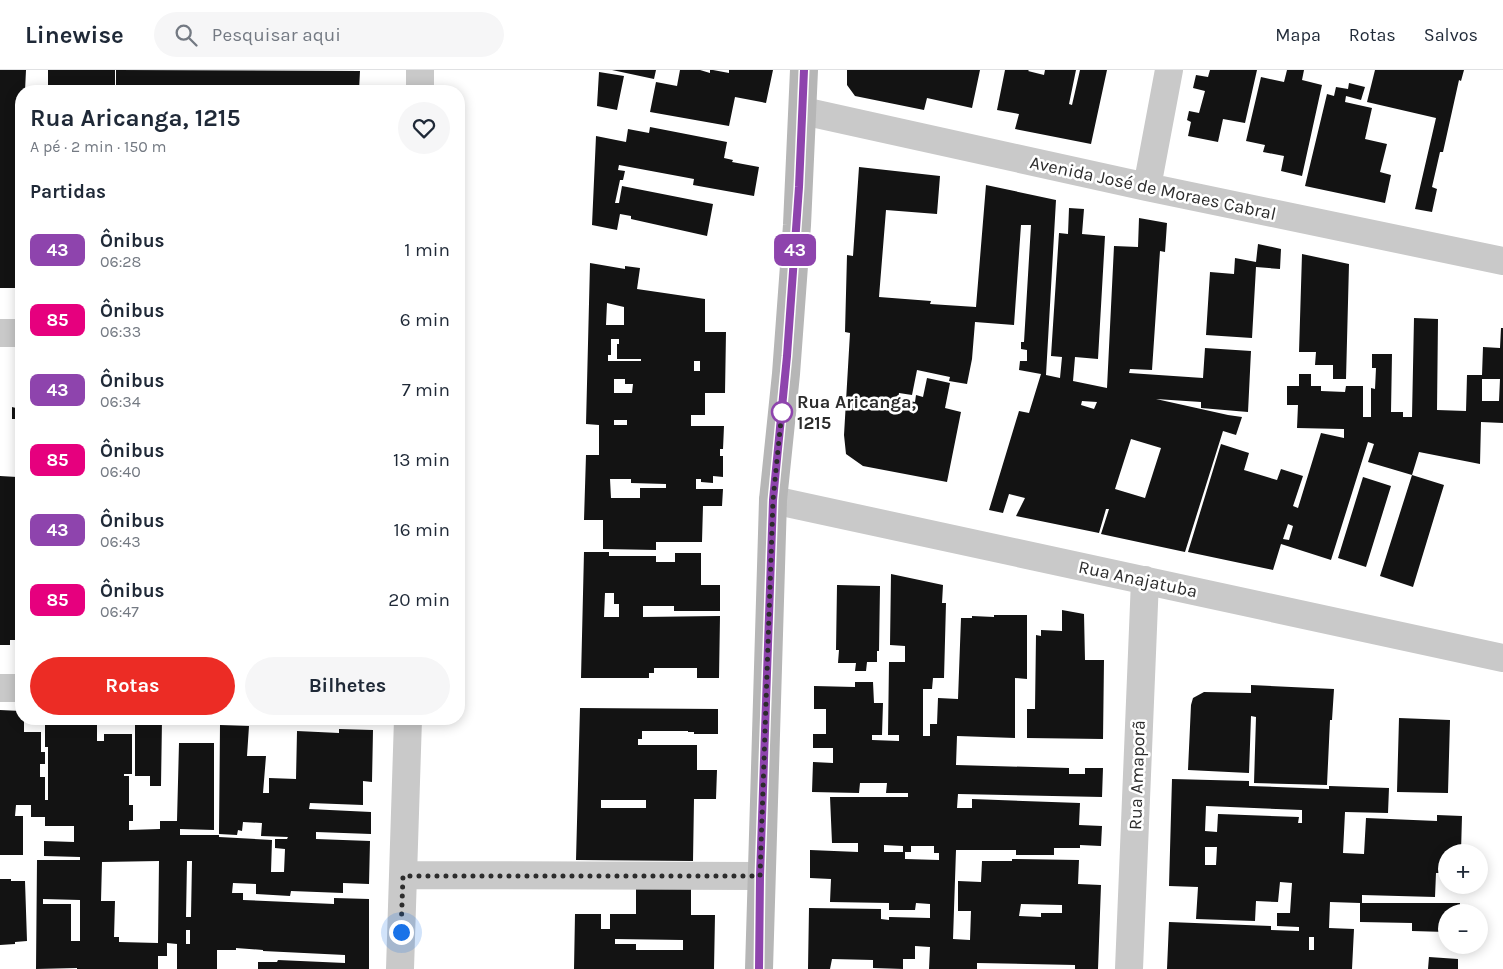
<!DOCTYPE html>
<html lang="pt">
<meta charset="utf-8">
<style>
:root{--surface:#fff;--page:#f6f6f7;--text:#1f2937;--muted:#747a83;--line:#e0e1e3;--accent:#ec2c25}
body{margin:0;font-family:Karla,sans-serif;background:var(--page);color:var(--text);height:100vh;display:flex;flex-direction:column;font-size:19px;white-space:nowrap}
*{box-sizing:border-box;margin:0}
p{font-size:16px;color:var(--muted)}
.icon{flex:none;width:28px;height:28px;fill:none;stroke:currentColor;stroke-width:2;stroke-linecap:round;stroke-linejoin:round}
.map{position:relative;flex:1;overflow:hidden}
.side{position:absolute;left:15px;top:15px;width:450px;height:640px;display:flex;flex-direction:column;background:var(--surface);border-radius:20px;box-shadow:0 2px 12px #0003}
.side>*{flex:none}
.badge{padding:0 10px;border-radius:8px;font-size:18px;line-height:32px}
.fabs{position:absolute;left:1438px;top:774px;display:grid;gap:10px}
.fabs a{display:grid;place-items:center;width:50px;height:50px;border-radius:50%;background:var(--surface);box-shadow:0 2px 12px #0003;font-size:25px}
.you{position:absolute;width:25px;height:25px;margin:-12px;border:4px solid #fff;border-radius:50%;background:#1a73e8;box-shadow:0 0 0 8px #1a73e833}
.map>.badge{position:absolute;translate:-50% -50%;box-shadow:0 0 0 2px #fff}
h2{padding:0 15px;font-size:19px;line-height:45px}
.round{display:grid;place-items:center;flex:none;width:52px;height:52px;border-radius:26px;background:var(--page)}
.summary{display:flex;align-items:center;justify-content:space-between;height:85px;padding:0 15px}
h1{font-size:24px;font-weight:700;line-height:38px}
.primary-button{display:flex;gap:10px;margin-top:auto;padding:10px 15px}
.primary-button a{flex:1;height:58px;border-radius:30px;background:var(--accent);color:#fff;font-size:20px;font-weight:700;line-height:58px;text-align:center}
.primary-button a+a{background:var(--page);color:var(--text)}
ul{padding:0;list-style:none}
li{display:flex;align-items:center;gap:15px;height:70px;padding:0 15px}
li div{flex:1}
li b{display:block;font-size:19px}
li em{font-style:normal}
li .badge{min-width:55px;font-weight:700;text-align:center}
header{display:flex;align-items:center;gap:30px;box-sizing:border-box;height:70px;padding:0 25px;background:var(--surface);border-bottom:1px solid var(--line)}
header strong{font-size:24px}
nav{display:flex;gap:28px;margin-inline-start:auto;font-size:18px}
.search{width:350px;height:45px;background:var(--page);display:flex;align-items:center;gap:12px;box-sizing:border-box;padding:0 18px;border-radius:28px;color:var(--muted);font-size:19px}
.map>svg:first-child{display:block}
.building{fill:#131313;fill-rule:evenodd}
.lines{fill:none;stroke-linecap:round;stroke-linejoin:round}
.street{stroke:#c9c9c9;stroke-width:28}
.secondary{stroke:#b6b6b6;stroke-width:28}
.line-casing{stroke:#fff;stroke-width:11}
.line{stroke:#8e44ad;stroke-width:8}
.walk{stroke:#2c2c2c;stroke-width:5;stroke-dasharray:0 9}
.stop-dot{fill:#fff;stroke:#8e44ad;stroke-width:2.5}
.labels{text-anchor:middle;stroke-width:5;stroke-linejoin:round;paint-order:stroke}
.street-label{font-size:18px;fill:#2c2c2c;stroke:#fff}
.stop-label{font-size:18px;font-weight:bold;fill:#2c2c2c;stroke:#fff;text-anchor:start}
</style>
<header>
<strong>Linewise</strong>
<div class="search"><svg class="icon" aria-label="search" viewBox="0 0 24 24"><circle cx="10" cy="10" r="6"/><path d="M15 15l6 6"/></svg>Pesquisar aqui</div>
<nav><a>Mapa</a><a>Rotas</a><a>Salvos</a></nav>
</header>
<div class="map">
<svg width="1503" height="899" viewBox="0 0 1503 899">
<rect width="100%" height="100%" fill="#fff"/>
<path class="building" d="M0,0H26L25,21H21L20,218H0Z
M48,0H115V21H48Z
M116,0L360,1L359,21H116Z
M612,0H656L654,9Z
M680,0H700L710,3V0H713L729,3V0H773L766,33L735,27L729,56L650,42L656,12L677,16Z
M847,0H980L972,38L927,28L924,40L855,26L847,15Z
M1005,0H1029L1028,1L1044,5L1045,0H1076L1069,34L1072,35L1080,0H1107L1091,74L1015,59L1019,44L997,40Z
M1210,0H1257L1245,53L1223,49L1218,72L1188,66L1191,52L1187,50L1189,41L1199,43L1205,21L1193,18L1196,5L1208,7Z
M1287,0H1304L1302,10L1322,15L1302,106L1281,101L1284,86L1263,82L1265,75L1246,71L1261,7L1284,12Z
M1375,0H1464L1461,11L1459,10L1443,82H1440L1432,117L1437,119L1432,142L1415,139L1436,48L1367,32Z
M599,2L624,6L617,40L597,36Z
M1349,13L1365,17L1361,30L1346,26L1345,32L1372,38L1365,69L1387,74L1380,102L1391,105L1385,133L1305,116L1327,24L1334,26L1336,17L1348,19Z
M650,57L727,72L724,88L733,90L732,92L759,97L754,126L693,115L694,109L619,95L618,100L625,101L623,110H620L615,133H619L622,116L713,134L707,166L631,149V146L620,144L617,160L592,155L596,66L626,72L628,59L649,63Z
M859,97L940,106L937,144L886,140L879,227L931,231L930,234L976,237L986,115L1056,130L1046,305L1060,308L1062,287L1051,286L1059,163L1068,164L1069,138L1084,139L1082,164L1105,166L1098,289L1075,287L1073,311L1107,318L1114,176L1138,177L1139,148L1167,153L1165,182L1160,181L1152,300L1130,299L1129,303L1203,308L1205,278L1251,281L1248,342L1201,338V332L1156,329L1228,345L1242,347L1236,365L1223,361L1185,482L1101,464L1109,439H1106L1099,463L1016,446L1025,428L1009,424L1003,443L989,440L1019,341L1029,343L1041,304L1019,300L1020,291H1027V280L1021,279V272H1024L1031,155H1021L1014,255L975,252L972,289L967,314L949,311L950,307L917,300L912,325L899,323L898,329L915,332L916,325L923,327L927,308L950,313L945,338L961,342L947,412L863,396L846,384L844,365L850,263L845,262L847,185L853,186ZM1082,331L1097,332L1094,339L1081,335ZM1131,369L1161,378L1145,428L1115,419Z
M1258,174L1281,179L1280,199L1256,197L1252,268L1206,265L1210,202L1234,204L1235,188L1256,192Z
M1302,184L1349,194L1346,309H1333V295H1315L1316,282H1299Z
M590,193L625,199V196L640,198L637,219L705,229V262H726L725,323H705V345H691V356H724L723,379H720V386H723V407L713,406V413L701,412V409H696V419H723L722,436H703L702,472H656V480L603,479V450H584L586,385H599V355L586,354ZM607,233L624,237V255H606ZM611,269H619V274H617V289H641V291H608V285H611ZM694,291H700V301H694ZM614,309H625V314H633L632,323H614ZM614,350H627V355H614ZM610,409H631V413L666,414V418H640V428H611Z
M1414,248L1438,249L1437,340L1466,341L1467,305H1482L1483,277L1500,278L1501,258H1503V353L1481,352L1480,394L1419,382L1412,405L1368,392L1374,374L1368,372L1331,490L1281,474L1273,500L1188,482L1221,374L1249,383L1244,400L1277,410L1281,399L1303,406L1293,436L1298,438L1321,363L1344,368V359L1297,358L1298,335H1287V316H1299V304H1311V316H1321V321L1345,322L1346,316H1363V347H1371V318L1375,319L1376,298H1372V284H1392L1391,342H1403V347H1412ZM1482,309H1500L1499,331H1482ZM1288,454L1293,456L1289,470L1283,469Z
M17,318H21V349H12V337L16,338Z
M18,381L21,382V488H17V517H19V523H21V582H16V570H10V575H0V406L17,407Z
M1412,405L1444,415L1413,517L1380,506Z
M1363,407L1391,416L1366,497L1338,488Z
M584,482H609V486H656V492H675V483H701V515H720V541H674V536H643V547L720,546L719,608H697V598H654V603H649V608H581ZM605,523H614V534H619V547H604Z
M891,504L943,515L942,533H946L944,608H933L932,619H923V666H930V654H937L938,628L958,629L961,548H972V546L994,547V545H1027V609L1015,608V668L957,666L956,695L1069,698V704H1085V698H1103L1102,727L958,724L957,738H972V729L1080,733L1079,755L1102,756L1101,776L1080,775V778H1054V785H1016V780H956L953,869L970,870L971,841H958V811L981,812L982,791H1012V789L1079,790L1078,814L1101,815L1098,899H1075V895L977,893V899H929L930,877L915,876V889H903V899L873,898V890L832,889L830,899H808L809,838L881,839V849L889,850V847L930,848V834L916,833L915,840H889V833L830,832L831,809L810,808V780L858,782V773H832L830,727H908V723H886L887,713H860L859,723L812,722L813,692L833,693V678H813V664H826V639H814V616L855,617V612H873L874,633H883L882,665H872V670L899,671V665H888L889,592H905V576L890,575ZM884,775L903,776V782H884ZM911,776H934V783H939V790L905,789V782H911ZM1021,834L1062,835V843H1041V847L1019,846Z
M837,515L880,516L879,581H877V592H867L866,601H855L856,593H838L839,580H836Z
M1062,540L1084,544L1085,590H1104L1103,669L1027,668V639H1035L1036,565L1041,566V560L1062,561Z
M1251,615L1334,619L1332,650H1330L1327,715L1254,713L1256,647L1251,646L1249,703L1188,700L1191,635L1193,628L1204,622L1251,623Z
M580,638L718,639V664H694V662H688V661H642V669H638V675H697V700H717L716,729H694L693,791L576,790ZM601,730H646V738H601Z
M0,640L21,641V649H24V662H41V682H45V694H40V707H45V730H48V677H45V649H97V671H104V664H132V704H124V706H129V735H133V751H129V760L160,759V751H177L179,673H214V760L180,759V765H219V767L272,770L271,802H284L285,779L275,778V769H287L288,767L261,766L262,753L243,752L242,761L238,760L237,765L219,764L220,655L249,656L247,686H266L263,723H269V708L296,709L297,661L339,663V659L373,660L372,712L363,711V735L310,733L309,739L371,742V764L316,762V769L370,771L369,814L343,813V823L291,821L290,826L256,824V814L233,813L232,823H243V830L334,834V828L369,829V899H258V892H277L278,890L345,893V885L263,881V880L236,878V880H217V899H177V874L167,873V886H158V899H77V898L36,899L37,790H80V787L44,786V771L74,772V756H45V747H31V735H16L15,746H23V785H0ZM159,791L158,873L119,872V867H114L115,831H101L102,792ZM187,791H192L191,847H186ZM43,829L80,830V871H71V834H43ZM186,860H190V874H186Z
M1399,648L1450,650L1448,723L1397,722Z
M135,649H162L161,716H150V706H135Z
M1172,709L1249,711V716L1329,719V716L1389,718L1388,743L1345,742L1343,783L1364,784L1366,748L1437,751V745L1462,746L1461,782H1446V803H1436L1435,827L1362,825V833H1460L1459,842H1446V862L1412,861V853L1360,852V833L1330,832L1329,858L1354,859L1352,899H1167L1169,852L1271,856V860L1299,861V857L1277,856V843H1290L1292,813L1280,812L1278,832L1256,831L1255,851L1196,849L1198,817L1169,816ZM1206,736L1302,740V753H1298L1299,747L1218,744L1217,762L1205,761ZM1205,777H1217L1216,795H1205ZM1309,867H1314V880H1309Z
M0,809H11V811H25L27,871L15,872V874L0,875Z
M636,818H691V845H715L714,899H574L575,844H601V859H610V844H636ZM615,869L683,870V880H636V874H615Z
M1429,887L1458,889V899H1428Z"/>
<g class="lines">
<path class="street" d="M420,21V0
M803,41L1147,117L1503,191
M1147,117L1169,0
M0,263H21
M773,430L1503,588
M0,618H21
M403,805L760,806
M400,899L408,649
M1129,899L1145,510"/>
<path class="secondary" d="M759,899L773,430L786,304L797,155L804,0"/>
</g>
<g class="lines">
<g class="line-casing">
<path id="line" d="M759,899L760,806L773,430L787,286L799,117L804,0"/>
</g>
<use href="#line" class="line"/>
<path class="walk" d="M401,862L403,806H760L773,430L782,340V342"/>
</g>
<circle class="stop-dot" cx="782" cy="342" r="10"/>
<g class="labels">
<g class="street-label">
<text transform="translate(1153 118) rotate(12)" y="6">Avenida José de Moraes Cabral</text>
<text transform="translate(1138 509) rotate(12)" y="6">Rua Anajatuba</text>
<text transform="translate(1137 705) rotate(-88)" y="6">Rua Amaporã</text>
</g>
<g class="stop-label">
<text x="797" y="338">Rua Aricanga,<tspan x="797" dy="21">1215</tspan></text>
</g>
</g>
</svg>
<div class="fabs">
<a>+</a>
<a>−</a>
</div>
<div class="you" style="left:401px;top:862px"></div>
<b class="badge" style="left:795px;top:180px;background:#8e44ad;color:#fff">43</b>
<section class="side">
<div class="summary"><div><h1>Rua Aricanga, 1215</h1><p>A pé · 2 min · 150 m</p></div><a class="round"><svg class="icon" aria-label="heart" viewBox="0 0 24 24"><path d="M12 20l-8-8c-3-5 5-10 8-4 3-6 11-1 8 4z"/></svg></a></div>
<h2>Partidas</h2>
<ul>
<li><span class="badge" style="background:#8e44ad;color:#fff">43</span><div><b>Ônibus</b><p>06:28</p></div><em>1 min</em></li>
<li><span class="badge" style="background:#e6007e;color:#fff">85</span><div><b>Ônibus</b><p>06:33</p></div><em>6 min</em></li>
<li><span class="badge" style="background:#8e44ad;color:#fff">43</span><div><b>Ônibus</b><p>06:34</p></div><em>7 min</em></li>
<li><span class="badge" style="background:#e6007e;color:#fff">85</span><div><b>Ônibus</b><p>06:40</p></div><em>13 min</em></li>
<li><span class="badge" style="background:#8e44ad;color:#fff">43</span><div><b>Ônibus</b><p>06:43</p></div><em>16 min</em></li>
<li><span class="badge" style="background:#e6007e;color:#fff">85</span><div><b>Ônibus</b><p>06:47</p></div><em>20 min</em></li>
</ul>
<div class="primary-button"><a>Rotas</a><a>Bilhetes</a></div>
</section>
</div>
